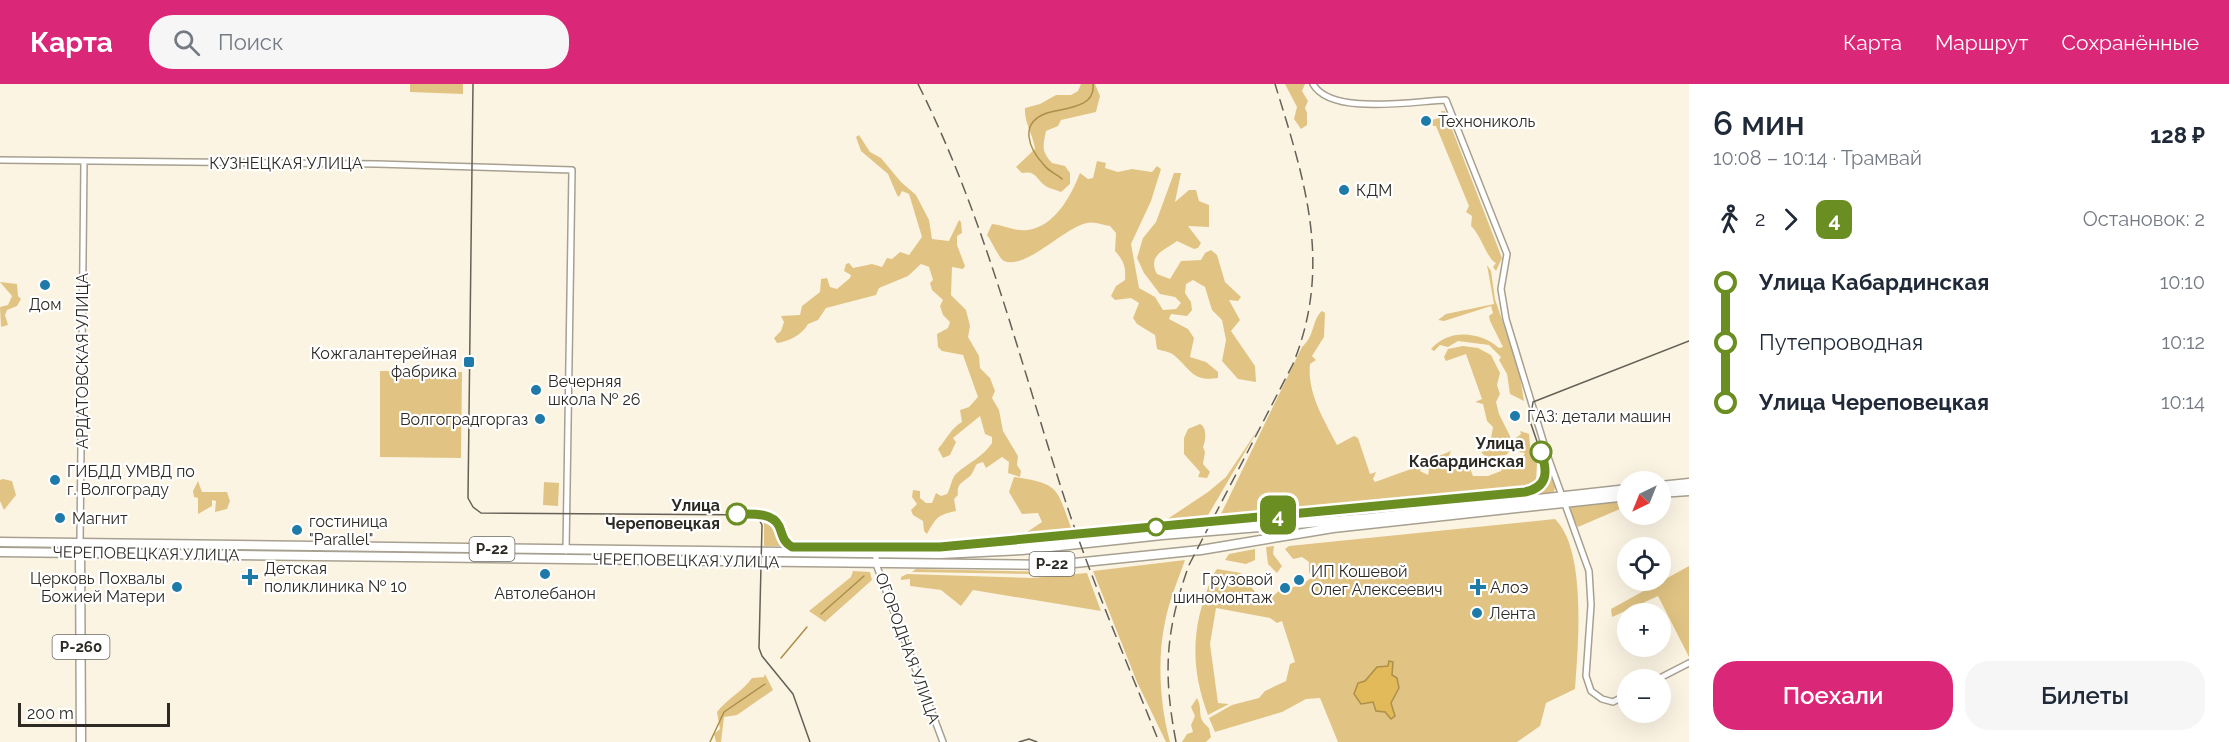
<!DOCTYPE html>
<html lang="ru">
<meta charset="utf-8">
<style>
:root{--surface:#fff;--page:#f6f6f7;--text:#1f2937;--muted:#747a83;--accent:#db2777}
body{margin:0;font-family:Raleway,sans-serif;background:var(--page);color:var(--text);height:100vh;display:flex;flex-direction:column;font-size:22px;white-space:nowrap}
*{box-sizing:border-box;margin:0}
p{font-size:20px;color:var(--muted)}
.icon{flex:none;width:33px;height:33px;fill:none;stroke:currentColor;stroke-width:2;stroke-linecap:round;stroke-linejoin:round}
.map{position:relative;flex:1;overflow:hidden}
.panel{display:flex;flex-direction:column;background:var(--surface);width:540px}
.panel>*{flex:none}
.badge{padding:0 12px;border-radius:9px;font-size:21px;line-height:39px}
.needle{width:39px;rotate:223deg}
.fabs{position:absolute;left:1617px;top:387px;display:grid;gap:12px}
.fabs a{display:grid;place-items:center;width:54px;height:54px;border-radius:50%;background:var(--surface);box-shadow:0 6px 24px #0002;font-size:30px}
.scale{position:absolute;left:18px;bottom:15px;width:152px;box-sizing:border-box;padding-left:6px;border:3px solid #2d2a24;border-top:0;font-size:16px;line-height:21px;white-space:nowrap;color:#2d2a24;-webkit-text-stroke:4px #fff;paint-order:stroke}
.map>.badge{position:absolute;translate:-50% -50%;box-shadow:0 0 0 3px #fff}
.legs{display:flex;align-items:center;gap:9px;height:66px;padding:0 24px;font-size:20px}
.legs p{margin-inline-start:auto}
.headline{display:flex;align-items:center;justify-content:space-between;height:102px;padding:0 24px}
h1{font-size:33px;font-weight:600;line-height:45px}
.primary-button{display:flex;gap:12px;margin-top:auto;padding:12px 24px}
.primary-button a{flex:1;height:69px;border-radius:24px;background:var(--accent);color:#fff;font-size:24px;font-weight:600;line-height:69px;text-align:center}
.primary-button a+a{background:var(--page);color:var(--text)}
ul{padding:0 24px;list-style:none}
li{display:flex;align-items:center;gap:21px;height:60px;font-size:22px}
li i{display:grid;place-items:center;width:9px;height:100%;margin:0 8px;background:currentColor}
li i::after{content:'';width:15px;height:15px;margin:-8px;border:4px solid;border-radius:50%;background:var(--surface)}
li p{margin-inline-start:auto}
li:first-child i{background:linear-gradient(#0000 50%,currentColor 0)}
li:last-child i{background:linear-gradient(currentColor 50%,#0000 0)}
header{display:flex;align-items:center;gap:36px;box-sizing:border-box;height:84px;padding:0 30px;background:var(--accent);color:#fff}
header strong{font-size:28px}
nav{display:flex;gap:33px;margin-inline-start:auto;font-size:21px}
.search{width:420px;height:54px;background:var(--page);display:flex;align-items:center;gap:15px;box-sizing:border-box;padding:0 21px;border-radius:24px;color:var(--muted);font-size:22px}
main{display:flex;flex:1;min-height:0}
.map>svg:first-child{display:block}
.green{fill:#e1c484}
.water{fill:#e2ba59;stroke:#ac8f49;stroke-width:1.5}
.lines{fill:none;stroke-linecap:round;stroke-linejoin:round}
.stream{stroke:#ac8f49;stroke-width:1.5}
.minor-casing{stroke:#a7a090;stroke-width:8}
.highway-casing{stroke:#a7a090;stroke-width:11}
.minor{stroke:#fff;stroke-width:5}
.highway{stroke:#fff;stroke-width:8}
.tram{stroke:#646057;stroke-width:1.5}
.rail{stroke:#646057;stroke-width:1.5;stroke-dasharray:12 6;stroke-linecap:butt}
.line-1-casing{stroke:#fff;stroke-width:14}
.line-1{stroke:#6b8e23;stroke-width:9}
.poi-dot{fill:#1e7aa8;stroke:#fff;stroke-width:2}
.stop-1-dot{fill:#fff;stroke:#6b8e23;stroke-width:3}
.labels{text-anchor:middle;stroke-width:4.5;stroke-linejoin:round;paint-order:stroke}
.shield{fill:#fff;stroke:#6c6a66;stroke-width:1.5}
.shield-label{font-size:15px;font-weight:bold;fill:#2d2a24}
.poi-label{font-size:16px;fill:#2d2a24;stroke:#fff;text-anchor:start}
.street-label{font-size:16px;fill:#2d2a24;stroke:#fff}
.stop-label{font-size:16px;font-weight:bold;fill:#2d2a24;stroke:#fff;text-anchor:end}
</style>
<header>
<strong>Карта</strong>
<div class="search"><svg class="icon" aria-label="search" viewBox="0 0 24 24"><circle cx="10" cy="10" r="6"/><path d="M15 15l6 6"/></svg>Поиск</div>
<nav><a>Карта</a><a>Маршрут</a><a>Сохранённые</a></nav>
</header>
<main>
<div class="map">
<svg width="1689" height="658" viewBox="0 0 1689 658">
<rect width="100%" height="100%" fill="#fcf4e3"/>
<path class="green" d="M410,0H463V10L410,8Z
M1081,0H1095L1100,12L1096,28L1061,36L1058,42L1046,47C1043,62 1041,67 1052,79L1065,82L1070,89V100L1061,108C1057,106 1051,105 1047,103C1036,96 1037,86 1022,89L1016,83L1035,65C1033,50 1024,39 1025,24L1040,20L1056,11H1071L1078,7Z
M1305,0L1302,7L1308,17L1305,24L1307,29V41L1301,45L1294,35L1297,23L1285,0Z
M1441,27H1445L1502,174L1496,187L1493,183L1496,179C1487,175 1481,151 1471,142L1472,132L1466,128L1469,122L1436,42H1433L1432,36L1442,33Z
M859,51L870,68L881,74L901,98L916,111L929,136L932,155L949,157L959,136L961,138L962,149L957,152V161L965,182L963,185L952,183L951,211L966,226L970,242L968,253L979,272L980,284L990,294L995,307L992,314L999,326L1003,347L1018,372L1017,381L1021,387L1020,393L1008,389L1009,378L1002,373L986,384L983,378L977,380C974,384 973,390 969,393C963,398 956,400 958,411L954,415L956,427C937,431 936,434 927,450L924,447L923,437L913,431L911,426L917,420L912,413L913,406L920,407V414L926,419H932L936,409L941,412L947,410C951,404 951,394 957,389C968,379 984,372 992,359V353L985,350L980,332L953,354L956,358L950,371L943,374L938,365C946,356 951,344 962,338L960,326L969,323L978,313L963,271L942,267L938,263L937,250L948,244L950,238L943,231L940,222L943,216L932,206L930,199L933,196L929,183L921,180L908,192L879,204L876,211L826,224L818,236L808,240C803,250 788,258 777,259L774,254L781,247L784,238L781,232L800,231L802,222L820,208L821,195L827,194L830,203L837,205L850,194L851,191L844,187L846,180L849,179L853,184L872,180L882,183L887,174L892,175L900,168L909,171L922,153L909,110L902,107L899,113L897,111L888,90L861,67L856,53Z
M1097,77L1106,79L1105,84L1118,88L1132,85L1152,88L1157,82L1161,85L1151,117L1131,160L1139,204L1155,213L1163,226L1176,225L1181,219L1175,213L1160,210L1144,189L1137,174L1143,154L1156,138L1174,89H1181L1175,118L1189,106H1196L1199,117L1209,121V143L1188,142L1201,159L1198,164L1194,165L1177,157C1165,166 1147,171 1157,190L1170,195L1181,177L1201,176L1205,169L1211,166L1217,171L1225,198L1241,213L1238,217L1229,216L1240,236L1231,247L1255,282L1256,298L1238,295L1222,277L1226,256L1222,236L1212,226L1205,203L1193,196L1186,200L1185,209L1191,218L1192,226L1187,232L1171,230L1169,235L1188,245L1194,254L1190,273L1206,278L1218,288V294C1193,298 1191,286 1175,272C1171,268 1163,267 1157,265L1155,251L1137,240L1133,234L1139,219L1131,214L1115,216L1111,212L1116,202L1125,196C1126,183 1124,177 1115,167L1116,149L1110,142C1103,141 1094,137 1087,139C1065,143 1026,186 1004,177C1000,176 991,156 987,151L992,140C1004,141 1016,148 1028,146C1055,142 1071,112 1080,89L1088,95L1093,94Z
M1487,181L1491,187L1495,215L1519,286L1524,317L1510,310L1507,290L1499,276L1501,273L1489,261L1458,257L1448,263L1440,261L1434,267L1431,265C1449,244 1481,248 1499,264L1503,263L1490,237L1489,232L1493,229L1491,222L1444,237L1438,236L1446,230L1494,220Z
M0,198L17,200L18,212L21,215L17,222L7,226L5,231L8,241L1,243L0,223L8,221L12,212Z
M1322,227L1325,229L1324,253L1312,272L1316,276L1310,280C1307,309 1324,336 1337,361L1354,352L1358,354L1370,390L1376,388L1373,395L1375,398L1422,381L1420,387L1428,391L1429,386L1424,383V378L1451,367L1445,383L1448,385L1467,377L1473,392H1488L1501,387L1506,374L1514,377L1522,374L1525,369L1519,368L1521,362L1516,354L1521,350L1520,347L1529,350L1531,373L1537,379L1536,397C1520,412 1496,400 1478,408L1220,432L1302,263C1315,252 1312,235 1322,227Z
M1463,262L1478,264L1491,271L1500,289L1497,301L1500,310L1496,318L1499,330L1510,352L1511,366L1506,371L1495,372L1493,381L1481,368L1494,365L1490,360L1493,343L1487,337L1483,320L1475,318L1482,315L1466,270L1446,277L1444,273L1448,265Z
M380,287L462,288L461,374L380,373Z
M1200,340C1207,343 1206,356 1203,363L1205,368L1203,380L1210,388L1207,394L1198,393L1200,388L1184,370V354L1188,345Z
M1259,344L1207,433L1163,438L1208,408L1226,393Z
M1550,384L1556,402L1553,409L1522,411C1538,407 1547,402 1550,384Z
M1014,393C1061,400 1056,404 1072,446L1024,450L1042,438L1038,429L1022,430L1009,408Z
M3,395L12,397L16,411L4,426L0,417V396Z
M198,397L202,408H227L230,417L227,425L215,428L216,417L212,416V422L198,430V414L194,413L193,407Z
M544,398L559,399L558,422L543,421Z
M1627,415V422L1578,443L1571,431V422Z
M759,433L775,439L787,462H764V440Z
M1555,435C1587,466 1578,563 1575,605L1546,619L1540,642L1517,658H1338L1320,614L1306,615L1282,628L1215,648L1209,634L1232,621L1259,614L1265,607L1286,597L1290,580L1295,578L1282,537L1277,539L1270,534L1216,524L1210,560L1218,619L1229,620L1208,631C1193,591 1191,555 1204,515C1208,505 1210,494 1217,485L1241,489L1264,520L1282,504L1288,510L1293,503L1302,501L1312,493L1309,488V478L1302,473L1293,475L1285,465L1289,462Z
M1274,462L1273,470L1282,482L1277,489L1268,480L1266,463Z
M1255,465V476L1246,480L1225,476L1229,470Z
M1185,476C1178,496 1169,517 1165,538C1157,575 1160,622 1170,658H1166L1137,598L1093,487Z
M1689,482V573L1658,512L1612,533L1611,525Z
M916,485L1057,488L1033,490L912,488Z
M853,487L870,488L872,496L825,538L809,527L851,493Z
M1087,489L1101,527L973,506L961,522L941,506L910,502V495L901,496V493L907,490L1032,494Z
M765,590L773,606L737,631L724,633L721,658H716L714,650L720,645L717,628C728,614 742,608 752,594L764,593Z
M1197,614C1204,628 1195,632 1209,644L1211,653L1206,658H1182L1187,650L1193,648L1191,641L1195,632L1191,623Z"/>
<path class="water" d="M1389,577L1393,578L1392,591L1397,594L1399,604L1391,619L1395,632L1391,635L1385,628L1376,627L1373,618L1361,620L1354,610L1358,599L1365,597L1377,583L1388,582Z"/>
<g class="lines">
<path class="stream" d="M1062,95C1056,89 1049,88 1044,81C1029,65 1018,39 1047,29C1062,24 1096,25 1093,0
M821,530L864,492
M781,574L807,543
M710,658L724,628L765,600"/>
<g class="minor-casing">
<path id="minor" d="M1313,0C1331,32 1414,17 1446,16L1507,170L1501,205L1506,235L1548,373L1589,487L1591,521L1586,592L1591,607L1602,615L1613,618L1628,610
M0,76L377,80L572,86L566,467
M80,459L84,77
M876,470V480L943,658
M1656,596L1689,579"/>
</g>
<g class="highway-casing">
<path id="highway" d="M1660,402L1689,399
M1660,409L1689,407
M0,458L940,470L1022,466L1162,451L1369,434L1628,405
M80,465L81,658
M0,468L1055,481L1201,466L1333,444L1628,412"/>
</g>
<use href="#minor" class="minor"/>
<use href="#highway" class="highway"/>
<path class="tram" d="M473,0L468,414L473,423L481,429L763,431L776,438L783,455L792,463H940L1525,408L1539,402L1547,387L1530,337L1533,318L1689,257
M750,429L758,434L762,441L759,564L762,572L793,610L810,658
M1019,658L1029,655L1037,658"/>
<path class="rail" d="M918,0C981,125 1016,262 1058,394C1086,484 1124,571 1159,658
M1176,658C1163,589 1165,548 1189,481L1293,280C1333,181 1305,97 1275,0"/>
</g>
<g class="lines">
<g class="line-1-casing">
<path id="line-1" d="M737,430C751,430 772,428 779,442C783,451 782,457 792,463H940L1525,408C1548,403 1548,388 1541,368"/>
</g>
<use href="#line-1" class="line-1"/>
</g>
<g class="poi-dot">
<circle cx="1426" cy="37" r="6"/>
<circle cx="1344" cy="106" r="6"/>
<circle cx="45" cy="201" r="6"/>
<rect x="463" y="272" width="12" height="12" rx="3"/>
<circle cx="536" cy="306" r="6"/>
<circle cx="1515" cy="332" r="6"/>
<circle cx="540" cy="335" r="6"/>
<circle cx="55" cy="396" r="6"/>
<circle cx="60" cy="434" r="6"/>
<circle cx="297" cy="446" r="6"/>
<circle cx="545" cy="490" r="6"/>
<path d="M247 484h6v6h6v6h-6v6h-6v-6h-6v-6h6z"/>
<circle cx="1299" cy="496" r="6"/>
<circle cx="177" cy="503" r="6"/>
<path d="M1475 494h6v6h6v6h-6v6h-6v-6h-6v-6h6z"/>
<circle cx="1285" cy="504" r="6"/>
<circle cx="1477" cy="529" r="6"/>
</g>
<g class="stop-1-dot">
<circle cx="1541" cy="368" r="10"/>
<circle cx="737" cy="430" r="10"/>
<circle cx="1156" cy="443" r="8"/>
</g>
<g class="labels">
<g class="shield">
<rect x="469.5" y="453" width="45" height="24" rx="4.5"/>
<rect x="1029.5" y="468" width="45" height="24" rx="4.5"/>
<rect x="52.5" y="551" width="57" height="24" rx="4.5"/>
</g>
<g class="shield-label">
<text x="492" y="470">Р-22</text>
<text x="1052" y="485">Р-22</text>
<text x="81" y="568">Р-260</text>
</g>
<g class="poi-label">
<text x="1438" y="43">Технониколь</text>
<text x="1356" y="112">КДМ</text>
<text x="45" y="226" text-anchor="middle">Дом</text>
<text x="457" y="275" text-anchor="end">Кожгалантерейная<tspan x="457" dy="18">фабрика</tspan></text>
<text x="548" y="303">Вечерняя<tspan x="548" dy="18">школа № 26</tspan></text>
<text x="1527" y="338">ГАЗ: детали машин</text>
<text x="528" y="341" text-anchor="end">Волгоградгоргаз</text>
<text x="67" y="393">ГИБДД УМВД по<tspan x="67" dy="18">г. Волгограду</tspan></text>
<text x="72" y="440">Магнит</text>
<text x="309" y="443">гостиница<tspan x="309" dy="18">"Parallel"</tspan></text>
<text x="264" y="490">Детская<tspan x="264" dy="18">поликлиника № 10</tspan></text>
<text x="1311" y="493">ИП Кошевой<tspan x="1311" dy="18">Олег Алексеевич</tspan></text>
<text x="165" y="500" text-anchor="end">Церковь Похвалы<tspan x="165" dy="18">Божией Матери</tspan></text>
<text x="1273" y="501" text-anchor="end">Грузовой<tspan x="1273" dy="18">шиномонтаж</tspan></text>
<text x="1490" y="509">Алоэ</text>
<text x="545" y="515" text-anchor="middle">Автолебанон</text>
<text x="1489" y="535">Лента</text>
</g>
<g class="street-label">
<text x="286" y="85">КУЗНЕЦКАЯ УЛИЦА</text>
<text transform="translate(82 277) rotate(-90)" y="6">АРДАТОВСКАЯ УЛИЦА</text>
<text transform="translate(146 469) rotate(1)" y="6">ЧЕРЕПОВЕЦКАЯ УЛИЦА</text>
<text transform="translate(686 476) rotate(1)" y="6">ЧЕРЕПОВЕЦКАЯ УЛИЦА</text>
<text transform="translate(908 564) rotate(70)" y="6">ОГОРОДНАЯ УЛИЦА</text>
</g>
<g class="stop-label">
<text x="1524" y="365">Улица<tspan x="1524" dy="18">Кабардинская</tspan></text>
<text x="720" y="427">Улица<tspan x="720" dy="18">Череповецкая</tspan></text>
</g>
</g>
</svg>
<div class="fabs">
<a><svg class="needle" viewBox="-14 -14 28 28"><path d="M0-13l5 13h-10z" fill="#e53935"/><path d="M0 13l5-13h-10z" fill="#747a83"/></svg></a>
<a><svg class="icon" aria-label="locate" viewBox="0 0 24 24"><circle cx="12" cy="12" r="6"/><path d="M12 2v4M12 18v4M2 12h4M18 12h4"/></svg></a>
<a>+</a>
<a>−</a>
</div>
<div class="scale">200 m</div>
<b class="badge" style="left:1278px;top:431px;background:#6b8e23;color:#fff">4</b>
</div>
<section class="panel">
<div class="headline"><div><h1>6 мин</h1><p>10:08 – 10:14 · Трамвай</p></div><b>128 ₽</b></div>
<div class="legs"><svg class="icon" aria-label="walk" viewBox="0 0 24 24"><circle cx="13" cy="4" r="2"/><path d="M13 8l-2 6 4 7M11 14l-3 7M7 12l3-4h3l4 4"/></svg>2<svg class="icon" aria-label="forward" viewBox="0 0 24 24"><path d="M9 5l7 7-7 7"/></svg><b class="badge" style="background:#6b8e23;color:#fff">4</b><p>Остановок: 2</p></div>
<ul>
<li><i style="color:#6b8e23"></i><b>Улица Кабардинская</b><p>10:10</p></li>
<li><i style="color:#6b8e23"></i><span>Путепроводная</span><p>10:12</p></li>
<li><i style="color:#6b8e23"></i><b>Улица Череповецкая</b><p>10:14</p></li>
</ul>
<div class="primary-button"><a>Поехали</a><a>Билеты</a></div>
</section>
</main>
